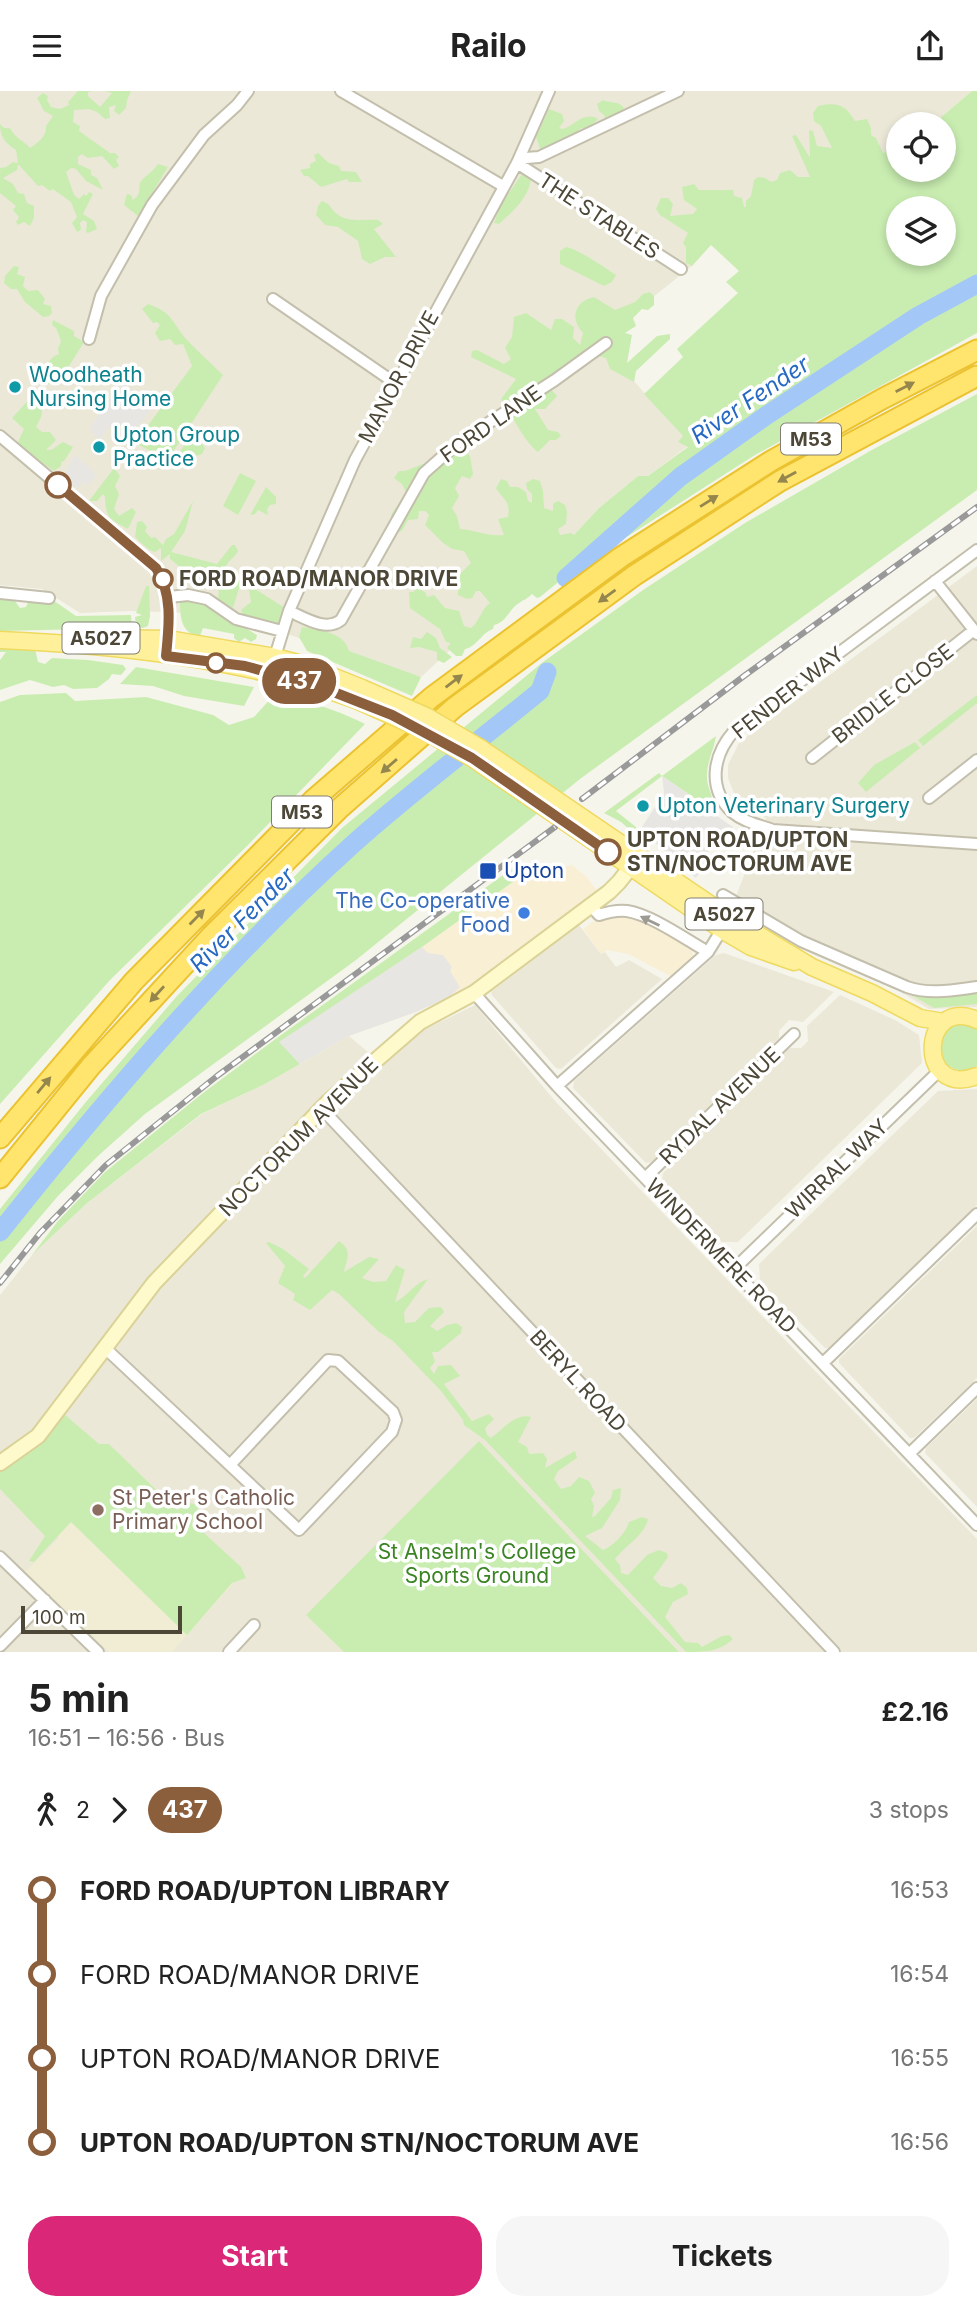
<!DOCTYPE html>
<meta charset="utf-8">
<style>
:root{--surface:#fff;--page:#f6f6f6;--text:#222;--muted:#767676;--accent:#db2777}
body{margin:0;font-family:Inter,sans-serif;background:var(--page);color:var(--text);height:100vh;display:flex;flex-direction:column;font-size:26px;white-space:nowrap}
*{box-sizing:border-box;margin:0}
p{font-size:23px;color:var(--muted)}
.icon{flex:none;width:38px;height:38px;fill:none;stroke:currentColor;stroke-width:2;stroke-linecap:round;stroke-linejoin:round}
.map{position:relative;height:1561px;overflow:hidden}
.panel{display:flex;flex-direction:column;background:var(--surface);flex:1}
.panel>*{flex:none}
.badge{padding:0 14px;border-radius:23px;font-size:24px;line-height:46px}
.buttons{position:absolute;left:886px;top:21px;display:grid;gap:14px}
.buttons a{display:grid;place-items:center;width:70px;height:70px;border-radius:50%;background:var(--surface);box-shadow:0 4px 10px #0003;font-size:35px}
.scale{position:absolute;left:21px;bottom:18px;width:161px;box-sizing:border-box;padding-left:7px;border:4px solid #4c4737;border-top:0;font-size:19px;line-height:24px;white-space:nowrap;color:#4c4737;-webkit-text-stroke:5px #fff;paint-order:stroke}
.map>.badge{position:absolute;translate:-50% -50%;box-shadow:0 0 0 4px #fff}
.legs{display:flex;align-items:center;gap:10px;height:77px;padding:0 28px;font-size:23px}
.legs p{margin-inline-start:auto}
.summary{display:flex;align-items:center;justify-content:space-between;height:119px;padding:0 28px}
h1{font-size:38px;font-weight:700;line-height:52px}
.action{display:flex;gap:14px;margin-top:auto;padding:14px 28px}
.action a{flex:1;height:80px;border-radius:28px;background:var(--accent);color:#fff;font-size:28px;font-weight:700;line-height:80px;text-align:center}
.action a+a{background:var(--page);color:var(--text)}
ul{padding:0 28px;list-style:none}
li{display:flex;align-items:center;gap:24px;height:84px;font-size:26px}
li i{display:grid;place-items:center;width:10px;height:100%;margin:0 9px;background:currentColor}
li i::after{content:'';width:18px;height:18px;margin:-9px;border:5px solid;border-radius:50%;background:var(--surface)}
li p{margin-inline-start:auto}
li:first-child i{background:linear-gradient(#0000 50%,currentColor 0)}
li:last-child i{background:linear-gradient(currentColor 50%,#0000 0)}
header{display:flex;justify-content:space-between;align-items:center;height:91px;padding:0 28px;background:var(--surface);font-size:32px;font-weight:700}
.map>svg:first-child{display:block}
.residential{fill:#ebe8d8}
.commercial{fill:#f9efd5}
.education{fill:#f0edd4}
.green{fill:#c9edb1;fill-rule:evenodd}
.parking{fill:#e8e6e2}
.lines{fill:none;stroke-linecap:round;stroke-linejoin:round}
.river{stroke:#a3c8f7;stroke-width:19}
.street-casing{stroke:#c3bfac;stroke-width:14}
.secondary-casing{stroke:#dad297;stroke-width:18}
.primary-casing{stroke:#eed961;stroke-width:19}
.highway-casing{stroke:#ebc230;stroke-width:23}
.street{stroke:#fff;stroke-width:10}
.secondary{stroke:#fffacc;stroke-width:14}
.primary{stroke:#fff19b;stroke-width:16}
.highway{stroke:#ffe46d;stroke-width:19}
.rail-casing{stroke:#999;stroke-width:6}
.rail{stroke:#fff;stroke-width:3.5;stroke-dasharray:10;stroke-linecap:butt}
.primary-bridge-casing{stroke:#eed961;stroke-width:19;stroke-linecap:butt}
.primary-bridge{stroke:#fff19b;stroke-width:16}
.oneway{fill:#94864d}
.oneway2{fill:#9d9a91}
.line-1-casing{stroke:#fff;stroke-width:16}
.line-1{stroke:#8b5e3c;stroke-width:10}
.culture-dot{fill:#0f9aa8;stroke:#fff;stroke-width:2.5}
.stop-1-dot{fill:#fff;stroke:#8b5e3c;stroke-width:3.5}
.transit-dot{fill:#1a4fb4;stroke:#fff;stroke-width:2.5}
.shop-dot{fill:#3f7fe0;stroke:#fff;stroke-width:2.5}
.education-dot{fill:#8d6e63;stroke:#fff;stroke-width:2.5}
.labels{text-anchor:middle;stroke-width:7;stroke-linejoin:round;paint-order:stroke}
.shield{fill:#fff;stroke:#827e73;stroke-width:2}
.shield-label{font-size:19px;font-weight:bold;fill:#4c4737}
.street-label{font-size:21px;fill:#4c4737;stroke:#fff}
.culture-label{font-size:21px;fill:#0d838f;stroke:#fff;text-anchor:start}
.stop-label{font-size:21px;font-weight:bold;fill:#4c4737;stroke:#fff;text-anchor:start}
.transit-label{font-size:21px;fill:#164399;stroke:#fff;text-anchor:start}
.shop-label{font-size:21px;fill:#366cbe;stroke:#fff;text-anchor:end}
.education-label{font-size:21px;fill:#785e54;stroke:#fff;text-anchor:start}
.park-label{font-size:21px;fill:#3a8424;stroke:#fff}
.water-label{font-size:23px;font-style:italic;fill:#2669c2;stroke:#fff}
</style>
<header><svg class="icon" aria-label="menu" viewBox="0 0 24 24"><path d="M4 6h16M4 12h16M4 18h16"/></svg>Railo<svg class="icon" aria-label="share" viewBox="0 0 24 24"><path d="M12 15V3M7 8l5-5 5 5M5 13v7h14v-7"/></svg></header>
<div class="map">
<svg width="977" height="1561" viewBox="0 0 977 1561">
<rect width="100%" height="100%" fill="#f6f5eb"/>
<path class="residential" d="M0,0H972L933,33H898V55L883,62L811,86L743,116L692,175L598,250L683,345L688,355L648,385H638L599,417L574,444L421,586L224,523L131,520L80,522L42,498L0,494Z
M977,475V916L929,918L833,860L782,836L735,808L766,727L741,712L733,700L728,687V674L739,652L749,644Z
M579,834L601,863L605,861L616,876L629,869L662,888L561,978L556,977L491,903L492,900Z
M724,862L834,901L803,931L789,929L779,940V947L652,1071L646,1072L573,997L574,990L716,864Z
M840,904L895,929L919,944L922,972L738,1151H722L662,1088L663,1082L790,957H801L808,950L807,935Z
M475,914L555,1010L977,1448V1561H0V1204L32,1164L86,1113L202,1023L265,993L349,945L382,973L422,940Z
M977,998V1114L829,1257H825L760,1191L759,1173L938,1000Z
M977,1135V1287L914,1347H910L839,1272V1268Z
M977,1308V1416L925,1362L926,1357Z"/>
<path class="commercial" d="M572,774L587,786L598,801L573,822L571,820L473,894L416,921L349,945L300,973L279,951L422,856L524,783Z
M611,823L635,826L682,850L692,856L693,866L670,885L628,863L607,859L601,863L583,838L599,826Z"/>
<path class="education" d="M0,1388L238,1487L172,1561H109L25,1481L59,1447L0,1390Z"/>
<path class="green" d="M78,0H93L88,1V5L100,16L112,2L105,0H131L127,9L126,17L119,24L114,20L116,14L109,16L110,27L105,28L97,21L89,18L74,19L73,31L80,35L79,40L110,62H115L119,66L116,69L119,75L114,78L102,65L88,67L82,63L78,66V73L91,79V84L97,87L103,99L86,90L76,78L71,77L66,81L74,104L79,108L84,103L86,105L89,101L93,103L83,123L94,130L97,138L88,142L86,141L87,131L83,129L80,132L81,139L77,141L72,132L77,126L71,111L53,98L50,100L42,94L38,95L18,73L17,79L3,87L13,93L18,102L24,103L27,112L34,115V127L30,135L24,131L18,134L16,131L19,126L13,119L16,115L0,102V77L6,76L13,71L18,72L16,59C5,52 0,46 0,33L4,37H10C16,48 23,49 30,57C38,52 47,45 46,35L53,25L44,20L37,7L43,2L48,5L47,9L51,16L60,18L69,14L68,11Z
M972,0H977V242L755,364L567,484L540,506L537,507L532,503C527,508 525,508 519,512C509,518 507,531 494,534L493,538C481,542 477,556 465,558L462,565H456L447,557L451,552L446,551L440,538L410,517L409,501H413L417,497L425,501L427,506L434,504L445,517L459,520L464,535L471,537C480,530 481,518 490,512L480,500H476L472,507L467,508L458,504L459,484L471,472L464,460L452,458L442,451L425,434L429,424L425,420H419L418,428L408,429L402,440L396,442L392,438L391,424L406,401L402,393L394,387L399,380H405L423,373V382L459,351L470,365L473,383L470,388L462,385L455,397L459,405L452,417L457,425L460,438C476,439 488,446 504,444L498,428L508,426C511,409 503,409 496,397L501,388L507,390L510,396H518L526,401L528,410L532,412V403L527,398L526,392L533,388L540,390L543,400L544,417L553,420V413L558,410L565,414L567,421L566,433L558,438L560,444L571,442L574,444L599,417L638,385H648L688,356L678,351L683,345L644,303L683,266L677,258L738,202L726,191L739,180L711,154L692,175L686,172V156L683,152L688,142L660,124L656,118L661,107H668L673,113L670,125L693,123L697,118L684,109L682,96L694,93L699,99H733L734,105L742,107L744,116L746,115V110L751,105L754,89L758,86L765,87L771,91L777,89L780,82L790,79L798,86H810L792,45L796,44L810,67L809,39L813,40L817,55L832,57L821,35L814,30L813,22L818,15C837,11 845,13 855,30L867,28L871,37V44L876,47L883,62L898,55V79H943V33H933ZM898,117H943V163H898Z
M603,9C612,13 620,9 625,19L606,29L604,24L599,20L597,13Z
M549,18L562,23L564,30L559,37L563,38C576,34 583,20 598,28L588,38L581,37L573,46L544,59L540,58L536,46Z
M318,62L329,72L339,75L341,80L356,81L362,91H349L347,88L321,96L308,85H304L300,79L310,77V73L316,70L314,64Z
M158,73L168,76L138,125L124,114L127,103L131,104L133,109C144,101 136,96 142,89C147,83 154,80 158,73Z
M524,80L531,85C531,105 513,120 499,133L494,132L500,115Z
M322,110C331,113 330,117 336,122C346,132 365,128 378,129L383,133L374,138L396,166H385L370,173L362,168L358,150L338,136L325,134L316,124L318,115Z
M566,156C578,158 604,176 616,184L612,191L604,195L560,173V160Z
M14,175L19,176L17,183L25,186L23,195L28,200L38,199L45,208L43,213L51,215L52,222L49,225L43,226L25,211L17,198H11L4,192L5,185Z
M650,201L654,205V214L648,219L642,218L633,227L636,235L625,242L632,244L627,272L657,245L670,243V248L636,280L634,291L610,278L606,267L598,265L549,285V296L557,305L545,318H535L548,339L558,341L561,345L556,349H550L538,361C525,352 511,323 501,308L516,288L471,266L472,260L477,259L504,273L511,268L505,257L512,246L514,226L526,222L551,239L555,228H562L574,236L573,247L580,254L583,242C569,227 575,210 594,206L615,219L635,211L643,203Z
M148,213C174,222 171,231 187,249C198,261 211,272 223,284L163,376L159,379L151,360L135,352L192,275L183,253L175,254L170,248L160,250L155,242L160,234L157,231L153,232L142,218Z
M53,229L74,240V245L84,251L69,275L68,286L61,289L55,287L50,293H45L40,281C48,275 49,266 59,263L58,258L61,250L56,237L52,234Z
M39,300L45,303L41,326L36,336L42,341H50L56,349L46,359H51L63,351L73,356L64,370L61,371V375L54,380L22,357L18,351L24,338L12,327L35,302Z
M977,303V399L580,688L356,869L145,1023L98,1065L58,1105L0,1173V1118L85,1012L177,905L342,737L543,571L643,499L745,432L870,360Z
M189,347L199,349L205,357L202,363L193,366L183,377L177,373V365Z
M114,377L120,385L115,395L119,403L114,418L119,425L132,417L136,421L128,438C109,428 106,427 105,406L103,403L97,410H89Z
M240,382L256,390L238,424L223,415Z
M266,396L276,406V413L270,414L267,418L268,424L258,419L255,423L250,424Z
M193,410L185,440L171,461L217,473L232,454H235L238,460C235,467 229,468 226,475L231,486L238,488L241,491L233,517L218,508L219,500L209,492L211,489L210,485L203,494L170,468V463L161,470V457L155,461C147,459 141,451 135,446L137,431L142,430L147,436L145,440L151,447L155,446L163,454L166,448L174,443Z
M146,495H149L150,525L148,535L143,537L136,535L135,526L142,524L136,522Z
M255,498L285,517L279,532L274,536L269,534L265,529H257L243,524L241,519L251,511L249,499Z
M44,503L76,525L131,524L132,537L0,540V505L12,506L20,517L26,516L28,511Z
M186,508L207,513L257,544L256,548L251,551L245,547L239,551L234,547V543L203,537L200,545C181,543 180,526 180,510Z
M302,536C318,539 345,541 349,560L421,586L412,605L307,560L299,546Z
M427,541L436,547L440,557L452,566L444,572L437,569V561L419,556L410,557L413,546L421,548Z
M0,554L35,558L38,571L45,573L52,567L88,569L123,574L126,578L121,584L112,583L109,588L97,597L73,598L64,594L53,596L30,589L0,599V569L6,561H0Z
M136,576L254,596L244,615L184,605L153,595L120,593Z
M66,602L75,610L146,606L213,624L229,634L254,626L273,605C308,610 333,617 365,633L247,755L110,889L0,1013V611L20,604Z
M977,604V612L923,655L918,649Z
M716,645C714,659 706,672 707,688C708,699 715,709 715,721L662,685L616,720L647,745L642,749L621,731L604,722L659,682L662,685Z
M915,651L920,657L866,701L858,692L874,674Z
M521,771L533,780L524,783L422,856L280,951L300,973L265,993L201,1023L86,1113L32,1164L58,1130L105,1081L203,1002L281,944Z
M901,898C929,909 948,905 977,901V913L934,917Z
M961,932L977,936V975C949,991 926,957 945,940C949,936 956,934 961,932Z
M339,1150C353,1160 347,1167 344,1181L369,1166L379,1168L362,1187L373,1191L386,1190L396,1174L405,1179L395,1211C408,1205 414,1192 428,1188L404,1221L405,1232L415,1231L429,1217L441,1216L444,1221L430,1235L437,1240L447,1234L456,1232L462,1236L461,1242L438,1261H432L435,1271L430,1277L434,1283L438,1275L451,1274L460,1285L444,1293L472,1330L489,1323L494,1328L485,1337L487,1344L491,1347C502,1339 516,1321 531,1326L518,1351L527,1356L529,1363L543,1362L547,1368L545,1377L575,1360L577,1367L558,1380L554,1388L561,1398L571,1395L579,1386L589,1390L595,1402L591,1408L594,1415L592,1426L595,1425L611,1407L613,1399L621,1397L620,1409L602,1437L585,1445L603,1459C614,1455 626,1441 629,1431L642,1426L648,1428C645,1444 625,1455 615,1468L620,1474L621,1482L628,1484L647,1464L659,1459L667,1462L668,1466L653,1487L661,1495L672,1497L681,1492L687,1497L688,1503L673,1511L665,1526L685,1551L698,1552L702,1556L722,1545L729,1544L733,1548C719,1561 705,1561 686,1561L485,1349L464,1334L463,1329L441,1300L393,1250L378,1240L339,1203L332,1199L310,1219L293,1209L295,1203L278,1192L285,1175L266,1152L269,1151L283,1158L309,1178L303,1185L305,1187Z
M64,1323L99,1353H109L177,1419L191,1412L199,1415L192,1431L241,1476L246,1487L232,1492L187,1544L71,1431L34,1471L29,1470L45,1445L0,1398V1381L36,1354Z
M479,1350L679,1561H344L306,1524Z"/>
<path class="parking" d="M122,291L153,316L131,344L115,331L99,348L89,338Z
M75,364L97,384L88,395L83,391L77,397L63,385Z
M662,685L715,721L714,723L733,736L725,747L720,744L703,768L707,771L696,787L640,739L664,702Z
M422,856L428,862L443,864L452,876L450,880L460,896L449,906L416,921L349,945L300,973L279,951Z"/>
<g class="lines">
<path class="river" d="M566,487L680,386L767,324L918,225L977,193
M0,1141C108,1005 223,871 352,754C412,700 478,651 540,600L547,581"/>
<g class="street-casing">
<path id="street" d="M341,0L503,95
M678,0L539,66L526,67L517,72L681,178
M273,208L395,292
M89,248L101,205L152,114L204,44L237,14L248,0
M0,345L156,477C171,500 170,527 167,554
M977,459L734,640C713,664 707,697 732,721C744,731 759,734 773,739L977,753
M935,490L977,543
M0,502L49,507
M169,506L188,504L207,508L236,528L282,540
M289,520C305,527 326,541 341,529L424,382L459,351L555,289L606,252
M274,569L289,520L355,369L517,72L549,0
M812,667L974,539
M929,707L977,669
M723,804L801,850L907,896C930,904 954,899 977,896
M590,814L599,824C608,821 617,819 627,820C652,824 685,848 708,861
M474,902L557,995L977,1434
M557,995L708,861L724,835
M322,1018L834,1561
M646,1086L794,943
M734,1178L940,979
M105,1257L299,1439L392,1341L396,1329L393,1321L338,1270L328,1269L230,1374
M823,1272L977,1123
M910,1362L977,1297
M0,1466L98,1561
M0,1555L45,1509
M229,1561L254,1534"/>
</g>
<g class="secondary-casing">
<path id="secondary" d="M0,1372L38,1345L154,1192L328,1011L420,931L474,902L609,801L619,791L637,768"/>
</g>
<g class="primary-casing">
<path id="primary" d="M86,547L168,548L275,566L302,573L362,597
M0,549C118,554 246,568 356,609
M482,658L729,826L812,876L872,902L920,927L944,931
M472,667L722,839L751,856L794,871
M977,929C920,904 916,1008 977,985"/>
</g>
<g class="highway-casing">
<path id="highway" d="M0,1047L134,890L313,709L432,606L621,466L771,370L882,308L977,259
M0,1087L91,975L211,845L340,717L455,616L635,484L780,390L977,285"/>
</g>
<use href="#street" class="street"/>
<use href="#secondary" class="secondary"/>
<use href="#primary" class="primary"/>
<use href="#highway" class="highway"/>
<g class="rail-casing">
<path id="rail" d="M582,708L744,585L977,416
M0,1192L40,1142L106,1074L217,985L555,736"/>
</g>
<use href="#rail" class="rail"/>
<g class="primary-bridge-casing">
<path id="primary-bridge" d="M362,597L426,625L482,658
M356,609L419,637L472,667"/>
</g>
<use href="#primary-bridge" class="primary-bridge"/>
</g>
<defs><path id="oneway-solid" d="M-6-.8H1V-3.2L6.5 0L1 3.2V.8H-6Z" transform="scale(1.75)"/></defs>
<g class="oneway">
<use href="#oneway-solid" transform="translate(905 296) rotate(-27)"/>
<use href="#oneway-solid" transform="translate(787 386) rotate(151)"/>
<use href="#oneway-solid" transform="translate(709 410) rotate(-32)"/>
<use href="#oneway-solid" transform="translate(607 505) rotate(144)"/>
<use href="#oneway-solid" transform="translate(454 590) rotate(-37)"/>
<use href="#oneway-solid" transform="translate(389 675) rotate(139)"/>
<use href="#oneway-solid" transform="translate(197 826) rotate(-45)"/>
<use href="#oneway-solid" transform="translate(157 903) rotate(132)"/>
<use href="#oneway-solid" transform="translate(44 994) rotate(-50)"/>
</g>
<use class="oneway2" href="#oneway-solid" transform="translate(650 830) rotate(-154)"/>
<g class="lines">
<g class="line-1-casing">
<path id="line-1" d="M58,394L156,477C173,503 169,535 166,565L245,575L321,596L392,624L472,667L608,761"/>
</g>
<use href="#line-1" class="line-1"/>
</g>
<g class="culture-dot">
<circle cx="15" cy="296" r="7"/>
<circle cx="99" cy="356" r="7"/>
<circle cx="643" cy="715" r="7"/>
</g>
<g class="stop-1-dot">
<circle cx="58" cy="394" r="12"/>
<circle cx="163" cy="488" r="9"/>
<circle cx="216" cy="572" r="9"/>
<circle cx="608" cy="761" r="12"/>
</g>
<rect class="transit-dot" x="479" y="771" width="18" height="18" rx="3.5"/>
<circle class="shop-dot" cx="524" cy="822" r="7"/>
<circle class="education-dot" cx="98" cy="1419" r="7"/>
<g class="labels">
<g class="shield">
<rect x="781" y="332.5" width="60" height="31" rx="5"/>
<rect x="62.5" y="531.5" width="77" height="31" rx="5"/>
<rect x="272" y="705.5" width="60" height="31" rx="5"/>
<rect x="685.5" y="807.5" width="77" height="31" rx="5"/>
</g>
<g class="shield-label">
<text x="811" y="355">M53</text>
<text x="101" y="554">A5027</text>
<text x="302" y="728">M53</text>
<text x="724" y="830">A5027</text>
</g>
<g class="street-label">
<text transform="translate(599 125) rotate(33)" y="7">THE STABLES</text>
<text transform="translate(399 286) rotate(-62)" y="7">MANOR DRIVE</text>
<text transform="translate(491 333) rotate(-35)" y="7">FORD LANE</text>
<text transform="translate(788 602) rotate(-38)" y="7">FENDER WAY</text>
<text transform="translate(893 603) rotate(-38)" y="7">BRIDLE CLOSE</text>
<text transform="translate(720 1015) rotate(-44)" y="7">RYDAL AVENUE</text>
<text transform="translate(299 1046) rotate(-45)" y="7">NOCTORUM AVENUE</text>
<text transform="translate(837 1078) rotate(-44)" y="7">WIRRAL WAY</text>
<text transform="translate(721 1165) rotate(46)" y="7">WINDERMERE ROAD</text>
<text transform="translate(578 1290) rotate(47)" y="7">BERYL ROAD</text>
</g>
<g class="culture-label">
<text x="29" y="291">Woodheath<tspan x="29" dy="24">Nursing Home</tspan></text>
<text x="113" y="351">Upton Group<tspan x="113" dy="24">Practice</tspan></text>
<text x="657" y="722">Upton Veterinary Surgery</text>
</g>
<g class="stop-label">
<text x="179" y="495">FORD ROAD/MANOR DRIVE</text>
<text x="627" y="756">UPTON ROAD/UPTON<tspan x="627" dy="24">STN/NOCTORUM AVE</tspan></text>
</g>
<g class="transit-label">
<text x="504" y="787">Upton</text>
</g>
<g class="shop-label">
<text x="510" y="817">The Co-operative<tspan x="510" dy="24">Food</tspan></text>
</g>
<g class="education-label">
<text x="112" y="1414">St Peter's Catholic<tspan x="112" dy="24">Primary School</tspan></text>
</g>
<g class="park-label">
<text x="477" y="1468">St Anselm's College<tspan x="477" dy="24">Sports Ground</tspan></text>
</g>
<g class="water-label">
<text transform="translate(750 309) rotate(-34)" y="8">River Fender</text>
<text transform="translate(242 829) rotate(-45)" y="8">River Fender</text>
</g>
</g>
</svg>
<div class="buttons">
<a><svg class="icon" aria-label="locate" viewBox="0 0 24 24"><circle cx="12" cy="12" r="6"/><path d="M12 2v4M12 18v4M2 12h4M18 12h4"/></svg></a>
<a><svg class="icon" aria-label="layers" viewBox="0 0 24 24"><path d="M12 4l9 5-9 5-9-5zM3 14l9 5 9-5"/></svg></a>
</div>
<div class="scale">100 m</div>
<b class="badge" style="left:299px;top:590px;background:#8b5e3c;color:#fff">437</b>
</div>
<section class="panel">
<div class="summary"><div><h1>5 min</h1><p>16:51 – 16:56 · Bus</p></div><b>£2.16</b></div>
<div class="legs"><svg class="icon" aria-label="walk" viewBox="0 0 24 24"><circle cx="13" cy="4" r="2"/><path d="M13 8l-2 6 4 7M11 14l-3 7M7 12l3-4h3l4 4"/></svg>2<svg class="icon" aria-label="forward" viewBox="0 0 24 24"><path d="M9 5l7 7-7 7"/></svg><b class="badge" style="background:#8b5e3c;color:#fff">437</b><p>3 stops</p></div>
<ul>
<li><i style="color:#8b5e3c"></i><b>FORD ROAD/UPTON LIBRARY</b><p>16:53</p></li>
<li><i style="color:#8b5e3c"></i><span>FORD ROAD/MANOR DRIVE</span><p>16:54</p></li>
<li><i style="color:#8b5e3c"></i><span>UPTON ROAD/MANOR DRIVE</span><p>16:55</p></li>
<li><i style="color:#8b5e3c"></i><b>UPTON ROAD/UPTON STN/NOCTORUM AVE</b><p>16:56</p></li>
</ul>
<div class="action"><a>Start</a><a>Tickets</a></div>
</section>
